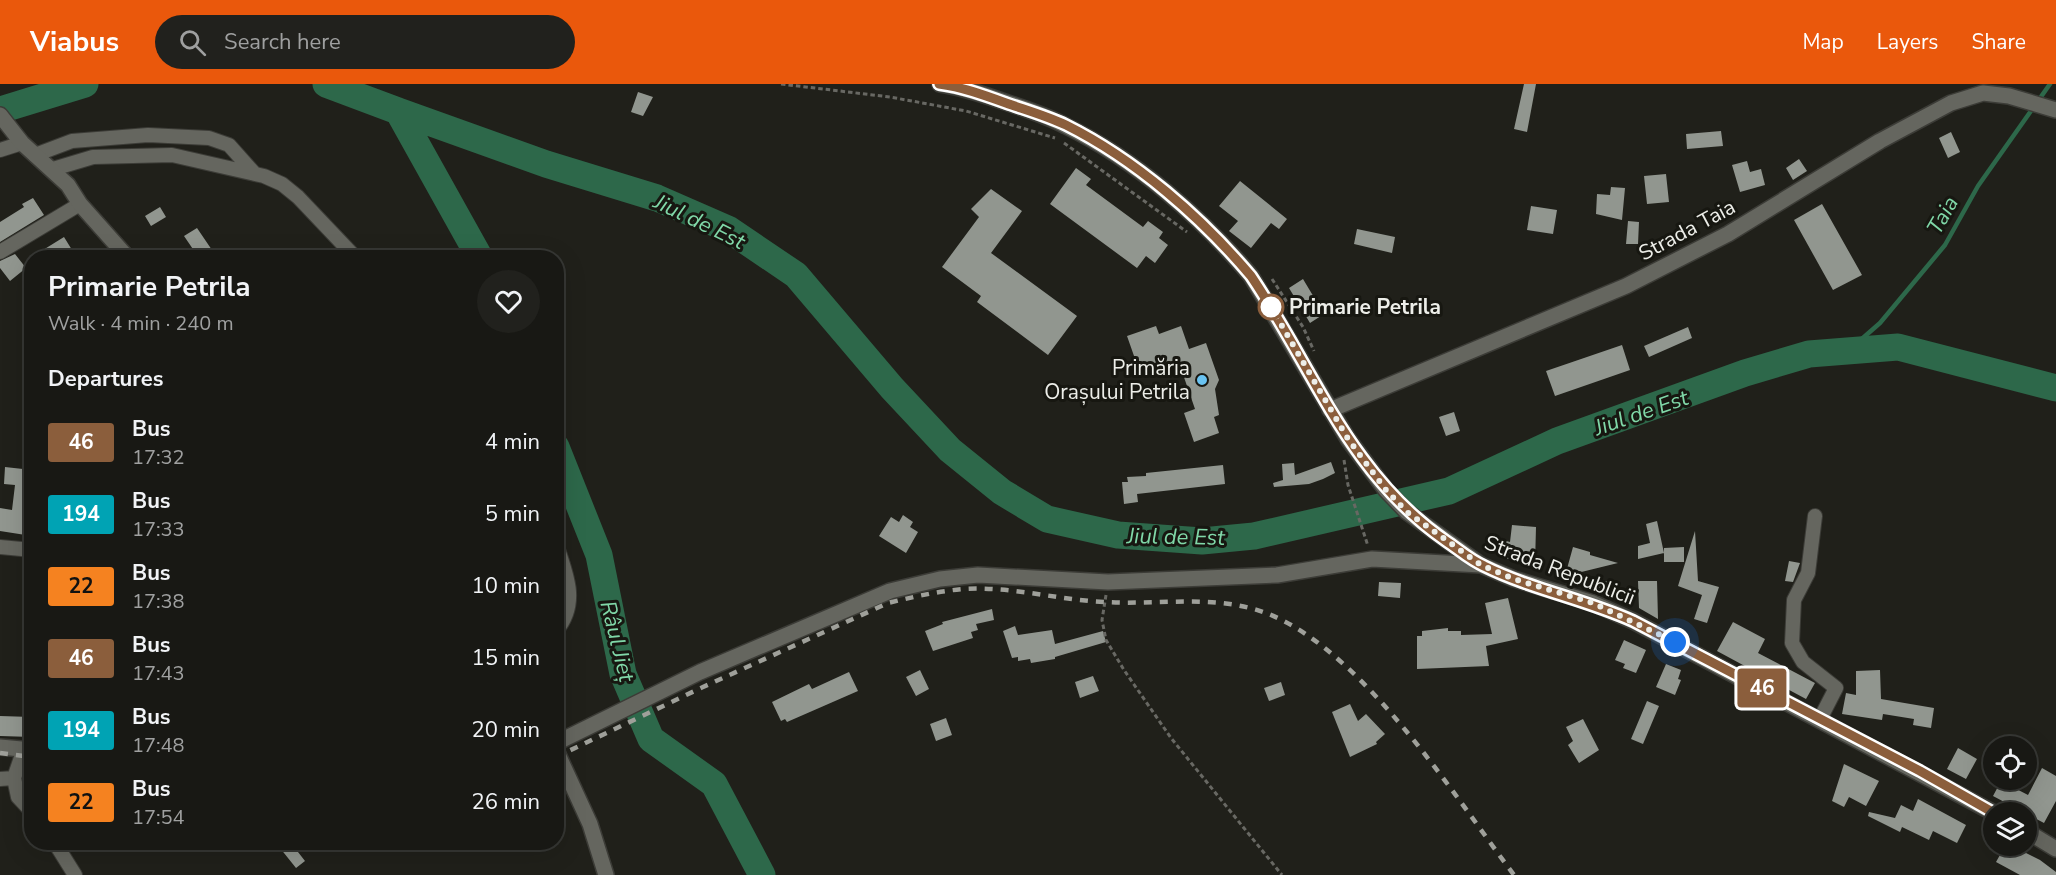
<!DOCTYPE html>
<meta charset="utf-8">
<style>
:root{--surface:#181814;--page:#21211d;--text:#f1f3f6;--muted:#9fa0a0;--line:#363734;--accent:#ea580c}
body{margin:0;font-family:"Nunito Sans",sans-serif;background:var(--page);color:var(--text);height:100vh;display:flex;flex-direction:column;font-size:22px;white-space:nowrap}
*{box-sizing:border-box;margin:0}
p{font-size:20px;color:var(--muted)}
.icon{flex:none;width:33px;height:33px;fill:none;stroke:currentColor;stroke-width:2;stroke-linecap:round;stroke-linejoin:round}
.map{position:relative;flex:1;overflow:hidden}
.sheet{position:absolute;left:24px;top:166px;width:540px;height:600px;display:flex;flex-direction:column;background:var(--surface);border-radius:24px;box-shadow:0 6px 24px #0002,0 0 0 2px var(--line)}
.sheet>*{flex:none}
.badge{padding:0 12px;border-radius:4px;font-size:21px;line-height:39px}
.tools{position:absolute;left:1983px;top:652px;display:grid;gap:12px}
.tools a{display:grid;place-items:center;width:54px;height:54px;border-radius:50%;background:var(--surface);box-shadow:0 6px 24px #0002,0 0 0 2px var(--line);font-size:30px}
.you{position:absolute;width:30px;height:30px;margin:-15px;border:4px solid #fff;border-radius:50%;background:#1a73e8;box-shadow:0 0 0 9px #1a73e833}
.map>.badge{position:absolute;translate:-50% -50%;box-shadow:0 0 0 3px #fff}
h2{padding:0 24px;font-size:22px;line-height:54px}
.round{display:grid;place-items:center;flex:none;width:63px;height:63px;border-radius:32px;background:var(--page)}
.overview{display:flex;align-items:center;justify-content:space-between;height:102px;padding:0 24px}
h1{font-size:28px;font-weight:700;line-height:45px}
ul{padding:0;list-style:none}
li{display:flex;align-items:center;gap:18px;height:72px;padding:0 24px}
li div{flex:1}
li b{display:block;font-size:22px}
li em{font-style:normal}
li .badge{min-width:66px;font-weight:700;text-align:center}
header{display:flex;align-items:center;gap:36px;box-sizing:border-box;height:84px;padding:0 30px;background:var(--accent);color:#fff}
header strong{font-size:28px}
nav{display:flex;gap:33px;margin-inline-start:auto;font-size:21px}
.search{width:420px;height:54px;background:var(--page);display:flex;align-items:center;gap:15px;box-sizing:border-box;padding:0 21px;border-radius:33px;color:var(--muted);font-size:22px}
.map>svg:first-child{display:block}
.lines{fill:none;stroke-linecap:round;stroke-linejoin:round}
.stream{stroke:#2d684a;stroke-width:4.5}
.river{stroke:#2d684a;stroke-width:27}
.building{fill:#91968f}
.minor-casing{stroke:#3c3c37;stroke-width:16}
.tertiary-casing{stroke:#3c3c37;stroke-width:18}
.secondary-casing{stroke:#3c3c37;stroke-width:18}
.path{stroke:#686863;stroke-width:3;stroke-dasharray:4.5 3;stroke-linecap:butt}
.minor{stroke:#65665f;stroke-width:14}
.tertiary{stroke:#65665f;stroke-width:15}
.secondary{stroke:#65665f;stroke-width:15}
.rail{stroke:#9fa09a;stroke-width:4.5;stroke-dasharray:8 8;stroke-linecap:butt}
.line-casing{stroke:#fff;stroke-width:14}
.line{stroke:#8b5e3c;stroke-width:9}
.walk{stroke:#edeee9;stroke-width:6;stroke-dasharray:0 10.8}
.stop-dot{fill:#fff;stroke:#8b5e3c;stroke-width:3}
.poi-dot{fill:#6ac3f1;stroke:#171711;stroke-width:2}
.labels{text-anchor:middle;stroke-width:6;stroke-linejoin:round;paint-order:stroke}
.street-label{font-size:21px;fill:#edeee9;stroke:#171711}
.stop-label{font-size:21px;font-weight:bold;fill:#edeee9;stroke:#171711;text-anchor:start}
.poi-label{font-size:21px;fill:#edeee9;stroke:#171711;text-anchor:end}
.water-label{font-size:22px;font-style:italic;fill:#80d8a8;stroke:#171711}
</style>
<header>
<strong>Viabus</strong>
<div class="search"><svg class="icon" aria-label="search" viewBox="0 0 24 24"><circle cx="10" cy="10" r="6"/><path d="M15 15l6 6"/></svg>Search here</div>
<nav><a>Map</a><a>Layers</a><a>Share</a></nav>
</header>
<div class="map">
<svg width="2056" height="791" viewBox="0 0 2056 791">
<rect width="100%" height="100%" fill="#20201a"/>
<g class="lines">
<path class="stream" d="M1848,267L1880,239L1945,161L1978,102L2050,0"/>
<path class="river" d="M326,0L398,27L480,174
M0,26L85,0
M398,27L546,80L657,114L728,145L796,191L892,304L950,366L1002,408L1047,435L1118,451L1202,457L1254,452L1449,407L1557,357L1745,289L1809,270L1898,263L2056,304
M556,363L599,471L623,590L651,655L714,700L762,791"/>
</g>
<path class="building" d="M1524,0H1536L1527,48L1514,45Z
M638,8L653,13L643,32L631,28Z
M1721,47L1723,62L1687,65L1686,50Z
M1951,48L1960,68L1948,74L1939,54Z
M1799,75L1807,87L1793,96L1786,84Z
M1747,77L1750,88L1761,85L1765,101L1740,108L1732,81Z
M1076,84L1091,95L1086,101L1143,143L1148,137L1163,148L1159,154L1168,161L1155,179L1146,172L1137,184L1050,120Z
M1666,90L1669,118L1647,120L1644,92Z
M1240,97L1287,135L1279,145L1271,139L1251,164L1229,147L1238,137L1219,122Z
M1611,103L1625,104L1622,136L1596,130L1597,110L1610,111Z
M991,105L1022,127L991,169L1077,232L1048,271L977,218L981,212L942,183L979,133L971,125Z
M33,114L44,131L0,158V138L24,123L22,120Z
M1822,120L1862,191L1833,206L1794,136Z
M1531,122L1557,126L1553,150L1527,146Z
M160,123L166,133L151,142L145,132Z
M1628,137L1639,138L1638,160H1626Z
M197,144L214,169L205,174H199L184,152Z
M1357,145L1395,153L1392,169L1354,160Z
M64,153L77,174H49L43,166Z
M15,170L26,184L10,197L0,184V177Z
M1303,195L1324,230L1310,239L1289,204Z
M1156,242L1159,250L1181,242L1189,265L1206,259L1219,296L1215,305L1219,331L1214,333L1219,349L1194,358L1184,329L1195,325L1178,276L1140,289L1127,252Z
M1688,243L1692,254L1649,273L1644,262Z
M1622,261L1630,286L1555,312L1546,287Z
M1454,328L1460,347L1446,352L1439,333Z
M1331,378L1335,389L1323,395L1309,400L1274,403L1273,399L1283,396L1282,380L1294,379L1295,391Z
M1223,381L1225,400L1137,410L1138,418L1124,420L1122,398H1128L1127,393L1146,392V389Z
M5,383L32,386V452L0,447V424L12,426L15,401L4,400Z
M903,431L913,438L910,443L918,448L906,469L879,452L891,433L899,438Z
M1657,437L1664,469L1638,475V462L1650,459L1646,440Z
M1512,441L1536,443L1535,480L1504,474L1506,457L1510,458Z
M1695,447L1698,497L1719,503L1707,539L1694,535L1702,511L1678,502Z
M1573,463L1590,468V471L1618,479L1565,492Z
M1684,463V478H1664V464Z
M1789,477L1800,479L1793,498L1785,497Z
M1619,497L1615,512L1578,501V498Z
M1638,497H1657L1658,535L1639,524Z
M1379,498L1401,499L1400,514L1378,512Z
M1508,514L1518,555L1486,562L1489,582L1417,585V552H1422V547L1448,544V547H1461V551L1492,550L1485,519Z
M992,525L994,536L976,540L978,546L971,548L973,554L933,567L925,547L943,540L942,538Z
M1733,538L1765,555L1758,569L1815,599L1806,615L1717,567Z
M1015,542L1018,551L1052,546L1055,560L1103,547L1106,558L1055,573V575L1031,579L1030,575L1018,577V573L1012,574L1003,547Z
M1624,556L1646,566L1636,589L1623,584L1625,580L1615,576Z
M1666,580L1681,586L1678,595L1681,596L1675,611L1656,603Z
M920,586L929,605L916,612L906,593Z
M1880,586L1881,615L1934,624L1931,644L1913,641L1914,635L1883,630L1882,636L1842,630L1846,609L1856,611V587Z
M849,588L858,607L787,638L785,635L781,637L772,618L809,600L812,605Z
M1093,592L1099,607L1080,614L1075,598Z
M1281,598L1285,611L1269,617L1264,604Z
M1647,617L1659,622L1643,660L1631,655Z
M1350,620L1358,637L1366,630L1385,650L1376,658L1377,660L1350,673L1332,628Z
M0,632L32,633V653L0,652Z
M946,634L952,651L936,657L930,640Z
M1583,635L1599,666L1579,679L1568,661L1573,657L1566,643Z
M1958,664L1977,675L1966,695L1947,685Z
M1844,680L1879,697L1866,722L1849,713L1844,723L1832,717Z
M2042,684L2056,692V717L2044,739L1993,712L2001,697L2028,711Z
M1918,715L1966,741L1957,759L1933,747L1929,756L1902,743L1900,748L1868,732L1869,728L1895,734L1901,721L1913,727Z
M276,759H291L305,777L296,784Z
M2005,762H2012L2040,776L2056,788V791H2020L1996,778Z"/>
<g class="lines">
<g class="minor-casing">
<path id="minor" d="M0,66L22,59
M35,71L72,57L148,51L209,54L229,61L255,90
M53,85L93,73L172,71L264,92L282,100L298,113L356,174
M0,168L80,120
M1815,432L1808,489L1794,516L1792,559L1803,578L1836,604L1820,635
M556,460C567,491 579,520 556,547
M0,463L32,466
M14,694L18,713L32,728
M0,695L14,694L24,665
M55,759L75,791"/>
</g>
<g class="tertiary-casing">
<path id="tertiary" d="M0,31L22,59L68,101L80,120L128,174
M1330,326L1626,202L1728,150L1880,57L1951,19L1983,9L2009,12L2056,26
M556,659L700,588L890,507L940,495L978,491L1108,498L1277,491L1372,475L1481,481
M0,663L32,666
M556,666L590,740L606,791"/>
</g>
<g class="secondary-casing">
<path id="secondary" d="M940,0C961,3 982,10 1002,17C1023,24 1046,31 1066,42C1136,76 1201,133 1251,192L1348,355L1386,406L1407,428L1481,481L1514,495L1593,519L1633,537L1994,729
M2026,747L2056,765"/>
</g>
<path class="path" d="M781,0L890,13L966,27L1055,54
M1064,59L1187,148
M1272,195L1303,243L1314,267
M1344,376L1348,401L1368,462
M1106,511L1102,536L1106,556L1124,586L1171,654L1282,791"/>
<use href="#minor" class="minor"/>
<use href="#tertiary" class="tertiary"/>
<use href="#secondary" class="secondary"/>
<path class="rail" d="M0,669L32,673
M556,673L703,603L888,519C913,513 938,507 964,505C1011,502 1058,516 1105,518C1152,521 1203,512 1250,524C1352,549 1452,709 1514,791"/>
</g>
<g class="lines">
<g class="line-casing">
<path id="line" d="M939,0C962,3 984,11 1006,19C1026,26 1047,32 1066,41C1136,76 1201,133 1251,192C1315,287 1348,389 1446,457C1458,465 1470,476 1484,482C1530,505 1584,515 1633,537L1920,687L1994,729"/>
</g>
<use href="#line" class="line"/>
<path class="walk" d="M1271,223L1348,355L1386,406L1407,428L1481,481L1514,495L1593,519L1675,558"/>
</g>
<circle class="stop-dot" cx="1271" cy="223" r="12"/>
<circle class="poi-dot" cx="1202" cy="296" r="6"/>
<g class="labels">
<g class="street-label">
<text transform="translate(1687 146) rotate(-28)" y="7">Strada Taia</text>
<text transform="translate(1560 486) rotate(21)" y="7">Strada Republicii</text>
</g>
<g class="stop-label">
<text x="1289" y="230">Primarie Petrila</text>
</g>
<g class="poi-label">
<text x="1190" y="291">Primăria<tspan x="1190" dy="24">Orașului Petrila</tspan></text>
</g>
<g class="water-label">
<text transform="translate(1942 131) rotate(-60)" y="8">Taia</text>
<text transform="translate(700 137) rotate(26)" y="8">Jiul de Est</text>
<text transform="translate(1641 328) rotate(-19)" y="8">Jiul de Est</text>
<text transform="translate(1176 452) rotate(1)" y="8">Jiul de Est</text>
<text transform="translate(618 557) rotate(76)" y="8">Râul Jieț</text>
</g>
</g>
</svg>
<div class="tools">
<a><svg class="icon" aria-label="locate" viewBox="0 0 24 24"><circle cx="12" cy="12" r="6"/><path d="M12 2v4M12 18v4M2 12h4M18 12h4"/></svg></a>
<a><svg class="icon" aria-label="layers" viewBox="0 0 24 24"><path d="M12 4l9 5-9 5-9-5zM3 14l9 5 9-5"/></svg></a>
</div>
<div class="you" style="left:1675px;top:558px"></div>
<b class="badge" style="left:1762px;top:604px;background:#8b5e3c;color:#fff">46</b>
<section class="sheet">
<div class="overview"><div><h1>Primarie Petrila</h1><p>Walk · 4 min · 240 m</p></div><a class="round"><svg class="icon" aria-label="heart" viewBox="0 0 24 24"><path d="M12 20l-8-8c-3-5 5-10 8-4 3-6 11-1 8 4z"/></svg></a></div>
<h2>Departures</h2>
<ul>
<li><span class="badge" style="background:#8b5e3c;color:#fff">46</span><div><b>Bus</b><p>17:32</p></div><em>4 min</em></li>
<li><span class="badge" style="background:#00a3b4;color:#fff">194</span><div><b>Bus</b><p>17:33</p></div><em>5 min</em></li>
<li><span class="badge" style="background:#f58220;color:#111">22</span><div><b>Bus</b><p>17:38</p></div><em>10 min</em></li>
<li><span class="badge" style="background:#8b5e3c;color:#fff">46</span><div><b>Bus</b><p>17:43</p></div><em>15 min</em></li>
<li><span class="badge" style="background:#00a3b4;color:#fff">194</span><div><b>Bus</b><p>17:48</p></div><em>20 min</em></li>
<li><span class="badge" style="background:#f58220;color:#111">22</span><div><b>Bus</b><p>17:54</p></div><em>26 min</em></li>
</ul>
</section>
</div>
